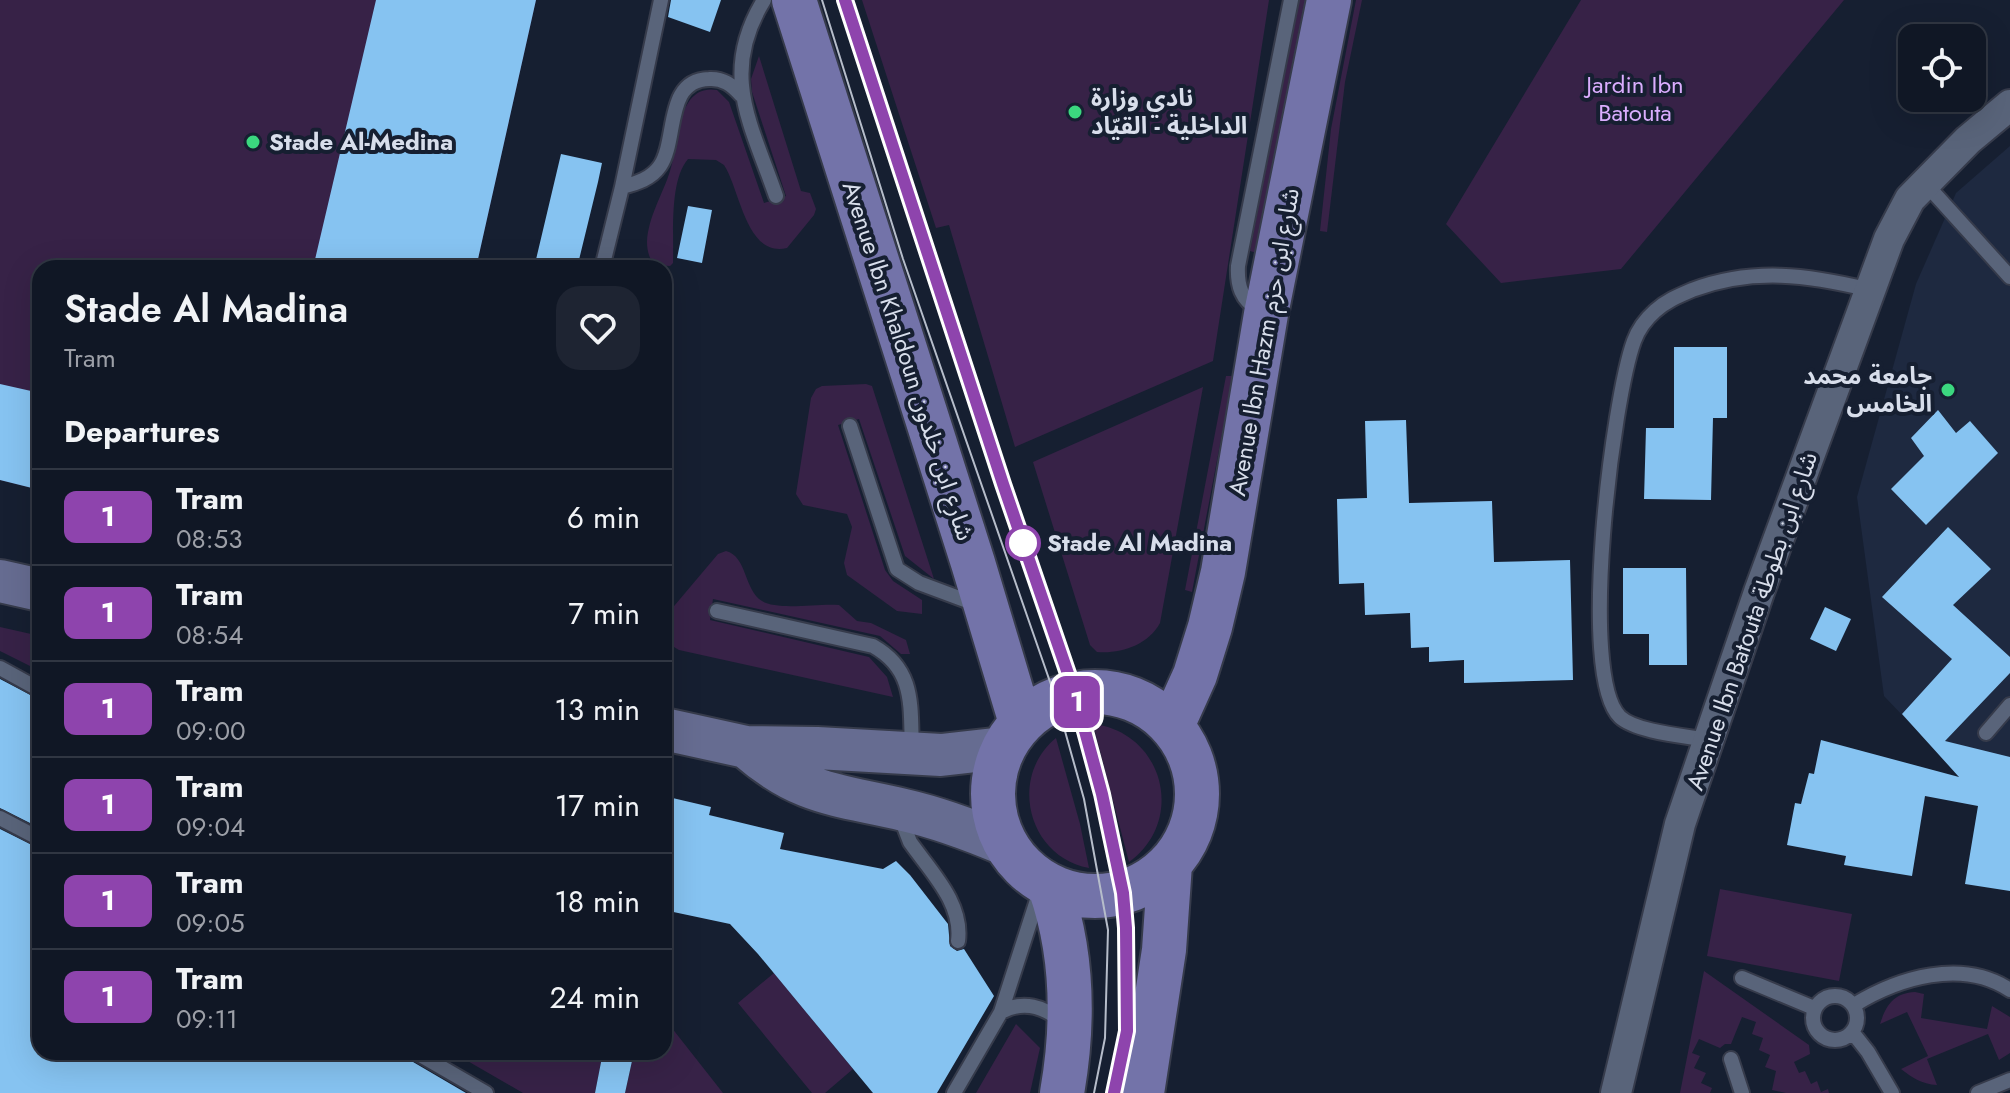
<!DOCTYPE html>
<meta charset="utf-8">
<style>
:root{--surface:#101725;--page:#1e2432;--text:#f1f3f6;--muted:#9c9fa7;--line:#303642}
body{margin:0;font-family:Jost,"Noto Sans Arabic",sans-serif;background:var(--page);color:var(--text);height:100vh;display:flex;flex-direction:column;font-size:30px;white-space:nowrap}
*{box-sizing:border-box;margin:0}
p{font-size:26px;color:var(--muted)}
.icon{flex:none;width:44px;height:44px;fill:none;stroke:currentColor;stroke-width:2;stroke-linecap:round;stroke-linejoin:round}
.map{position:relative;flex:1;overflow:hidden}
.side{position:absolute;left:32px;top:260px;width:640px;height:800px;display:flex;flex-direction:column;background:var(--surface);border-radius:24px;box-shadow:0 8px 32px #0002,0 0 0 2px var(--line)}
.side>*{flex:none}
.badge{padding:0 16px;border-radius:12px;font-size:28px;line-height:52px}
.tools{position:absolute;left:1898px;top:24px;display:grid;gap:16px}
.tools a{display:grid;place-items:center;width:88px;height:88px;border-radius:16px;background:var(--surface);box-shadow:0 8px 32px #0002,0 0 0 2px var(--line);font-size:40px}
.map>.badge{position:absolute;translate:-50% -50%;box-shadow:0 0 0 4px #fff}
h2{padding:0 32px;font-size:30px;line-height:72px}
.round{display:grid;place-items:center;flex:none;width:84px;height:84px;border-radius:24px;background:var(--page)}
.overview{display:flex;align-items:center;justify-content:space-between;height:136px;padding:0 32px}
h1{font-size:38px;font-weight:600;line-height:60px}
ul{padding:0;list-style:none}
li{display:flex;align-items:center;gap:24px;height:96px;padding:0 32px;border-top:2px solid var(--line)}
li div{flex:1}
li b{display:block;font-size:30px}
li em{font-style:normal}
li .badge{min-width:88px;font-weight:700;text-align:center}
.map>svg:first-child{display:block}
.built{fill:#1e2940}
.green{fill:#372247}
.building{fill:#86c3f1}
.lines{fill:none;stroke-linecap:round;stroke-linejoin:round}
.lane-casing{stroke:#363b4b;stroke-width:18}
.street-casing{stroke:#363b4b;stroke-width:34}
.secondary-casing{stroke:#363b4b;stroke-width:46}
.primary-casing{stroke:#363b4b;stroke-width:48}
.lane{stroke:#59647a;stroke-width:14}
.street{stroke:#59647a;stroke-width:30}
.secondary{stroke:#666c91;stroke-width:42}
.primary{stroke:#7373a9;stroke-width:44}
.tram{stroke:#b6bdca;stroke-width:2}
.line-casing{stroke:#fff;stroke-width:18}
.line{stroke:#8e44ad;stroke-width:12}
.poi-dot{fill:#3bd77f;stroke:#161f31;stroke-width:3}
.stop-dot{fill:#fff;stroke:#8e44ad;stroke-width:4}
.labels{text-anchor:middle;stroke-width:8;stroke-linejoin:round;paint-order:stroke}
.park-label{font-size:24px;fill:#daadfe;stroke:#161f31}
.poi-label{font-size:24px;font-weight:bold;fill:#d8deeb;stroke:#161f31;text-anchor:start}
.street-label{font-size:24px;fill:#d8deeb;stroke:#161f31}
.stop-label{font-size:24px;font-weight:bold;fill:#d8deeb;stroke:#161f31;text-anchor:start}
</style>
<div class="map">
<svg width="2010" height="1093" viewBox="0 0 2010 1093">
<rect width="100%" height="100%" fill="#161f31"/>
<path class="built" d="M2010,146V777L1945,760L1884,696L1857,497L1916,284L1956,193Z"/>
<path class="green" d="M0,0H536L476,268H40V490L0,480Z
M862,0H1269L1213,361L1015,447L949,225L936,228Z
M1298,0H1306L1257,253L1250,251Z
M1356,0H1362L1345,82L1327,232L1320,231L1331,129Z
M1581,0H1844L1621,269L1501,283L1446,224Z
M759,56L801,191L810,193L816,209L814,215L787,248C746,258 740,189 724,165L716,160L688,159C669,181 674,234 673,263L670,266L654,265C649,258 647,250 647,242C648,217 663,194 670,171C677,149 676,119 690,100C697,91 706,88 717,90L729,102L764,203L786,196L752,92L751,79Z
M1226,376H1233L1192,592L1185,590Z
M866,384L872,386L934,579L905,556L859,419L838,425L885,570L893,581L922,600V614L897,611L847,575L844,563L852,527L847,514L803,505L796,494L811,398L816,389L822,386Z
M1203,387L1160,623C1148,645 1121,654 1097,652L1090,645L1033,462Z
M726,551C747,556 744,590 762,601C778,611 819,603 839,605L857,621L871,623L906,640L910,654H901L880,636L713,599L710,620L869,657L887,677L893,697L679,650L664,641V618L718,554Z
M0,627L40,636V648L30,666L0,651Z
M1093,724C1163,732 1187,820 1129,862Z
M1056,738L1080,824L1089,868C1028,857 1008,777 1056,738Z
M1720,889L1852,914L1839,981L1707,956Z
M1704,971L1809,1045L1810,1054L1794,1062L1799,1073L1805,1071L1811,1084L1817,1081L1821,1092L1828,1089L1829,1093H1786L1772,1090L1776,1071L1765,1067L1770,1055L1759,1050L1763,1038L1752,1034L1756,1022L1742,1017L1731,1044H1725L1720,1048L1699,1039L1692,1053L1700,1056L1694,1068L1706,1073L1701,1083L1712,1088L1710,1093H1680Z
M774,973L853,1069L825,1093H812L738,1003Z
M1915,992L1924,994L1921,1018L1987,1029L1992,1006L2010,1017V1053L1999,1060L1988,1034L1927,1059L1937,1085C1921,1084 1913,1078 1901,1069L1928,1056L1907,1012L1880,1024C1886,1005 1894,993 1915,992Z
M664,1018L723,1093H625L634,1052H664Z
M1016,1024L1040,1048L1030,1093H976Z
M452,1052H546L564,1057L566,1052H603L595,1093H523Z"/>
<path class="building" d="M376,0H536L476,268H313Z
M671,0H721L710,32L668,17Z
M561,154L602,163L598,182L577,268H534Z
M688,206L712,210L702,263L677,258Z
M1674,347H1727V418H1713L1711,500L1644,499L1646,428H1674Z
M0,384L40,393V490L0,480Z
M1938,410L1956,433L1970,421L1998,453L1926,525L1891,489L1924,456L1911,438Z
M1406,420L1409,503L1492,501L1494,562L1570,560L1573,680L1464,683V660L1429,662V647L1411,648L1410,613L1365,615L1364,583L1339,584L1337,499L1367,498L1365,421Z
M1948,527L1991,569L1953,605L2010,657V673L1945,741L2010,757V891L1965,884L1978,806L1925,796L1912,876L1844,865L1846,856L1787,845L1795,803L1801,804L1809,773L1814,774L1821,740L1959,777L1902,714L1952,659L1882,597Z
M1623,568H1686L1687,665H1649V634H1623Z
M1825,607L1851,619L1836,651L1810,639Z
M0,679L40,700V828L0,808Z
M664,796L711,807L709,815L784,833L780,849L883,869L896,861L910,875L948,924L950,946L957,951L964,949L994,996L937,1093H873L758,954L730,924L664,910Z
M0,829L40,849V1052H396L466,1093H0Z
M603,1052H634L625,1093H595Z"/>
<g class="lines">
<g class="lane-casing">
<path id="lane" d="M764,0C719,73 751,124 776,196
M1925,183L2010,277
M622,187C637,183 651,179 660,166C678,140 664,80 709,79C723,78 732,85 741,95
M602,268L622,187L661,0
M1259,310C1241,300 1237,285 1238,266L1291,0
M850,426L897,569L919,583L978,605
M717,611L873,646C916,670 910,707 912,750
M0,668L40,690
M1986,733L2010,705
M1708,740C1686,736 1636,732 1620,717C1577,675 1613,398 1634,341C1638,330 1646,319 1655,311C1666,301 1678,296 1692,290C1754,267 1808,275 1871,290
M907,813L905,829L910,842C931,872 963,903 958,941
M0,818L40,839
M1742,978L1814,1008
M1813 1018a22 22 0 1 1 44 0a22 22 0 1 1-44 0Z
M1854,1005C1898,978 1962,958 2010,990
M1001,1012C1023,1000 1044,1006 1062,1022
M1853,1033L1868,1052L1892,1093
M415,1052L486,1093
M1731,1059L1742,1093
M954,1093L1001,1012L1039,894
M1978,1093L2010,1080"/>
</g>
<g class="street-casing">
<path id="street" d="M1616,1093L1680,824L1759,592L1889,239L1910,199L1968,140L2010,105"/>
</g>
<g class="secondary-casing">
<path id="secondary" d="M0,581L40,590
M664,729L746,747L817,748L941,755L1003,748
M746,747C802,796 837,794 904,810C939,818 971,830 1004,844"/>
</g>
<g class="primary-casing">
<path id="primary" d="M794,0L973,563L1021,723
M993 794a102 102 0 1 1 204 0a102 102 0 1 1-204 0Z
M1172,726L1195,675L1210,627L1223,572L1266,314L1329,0
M1050,887C1073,953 1074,1025 1062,1093
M1142,1093L1164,950L1170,864"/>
</g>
<use href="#lane" class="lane"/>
<use href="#street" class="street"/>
<use href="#secondary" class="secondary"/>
<use href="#primary" class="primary"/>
<path class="tram" d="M822,0L903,259L1056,699L1084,799L1108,930L1105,1038L1094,1093
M845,0L1023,543L1075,694L1102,794L1123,893L1126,928L1127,1031L1114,1093"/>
</g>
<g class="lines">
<g class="line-casing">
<path id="line" d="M845,0L1003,484L1075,694L1102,794L1123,893L1126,928L1127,1031L1114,1093"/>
</g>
<use href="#line" class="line"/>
</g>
<g class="poi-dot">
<circle cx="1075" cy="112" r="8"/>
<circle cx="253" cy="142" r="8"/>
<circle cx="1948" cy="390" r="8"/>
</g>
<circle class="stop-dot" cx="1023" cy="543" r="16"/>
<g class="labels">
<g class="park-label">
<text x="1635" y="93">Jardin Ibn<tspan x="1635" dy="28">Batouta</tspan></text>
</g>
<g class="poi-label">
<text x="1091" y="106">نادي وزارة<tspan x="1091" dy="28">الداخلية - القيّاد</tspan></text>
<text x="269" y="150">Stade Al-Medina</text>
<text x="1932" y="384" text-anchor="end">جامعة محمد<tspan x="1932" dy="28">الخامس</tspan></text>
</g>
<g class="street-label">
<text transform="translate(1264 342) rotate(-80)" y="8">Avenue Ibn Hazm شارع ابن حزم</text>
<text transform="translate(908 361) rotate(72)" y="8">Avenue Ibn Khaldoun شارع ابن خلدون</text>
<text transform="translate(1752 621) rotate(-71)" y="8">Avenue Ibn Batouta شارع ابن بطوطة</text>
</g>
<g class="stop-label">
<text x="1047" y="551">Stade Al Madina</text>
</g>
</g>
</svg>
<div class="tools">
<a><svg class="icon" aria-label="locate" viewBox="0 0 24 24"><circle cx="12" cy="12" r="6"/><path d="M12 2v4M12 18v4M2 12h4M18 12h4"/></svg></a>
</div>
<b class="badge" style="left:1077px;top:702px;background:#8e44ad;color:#fff">1</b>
<section class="side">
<div class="overview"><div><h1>Stade Al Madina</h1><p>Tram</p></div><a class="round"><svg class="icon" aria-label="heart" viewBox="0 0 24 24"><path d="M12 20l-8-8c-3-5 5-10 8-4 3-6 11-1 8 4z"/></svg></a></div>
<h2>Departures</h2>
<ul>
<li><span class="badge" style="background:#8e44ad;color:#fff">1</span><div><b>Tram</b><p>08:53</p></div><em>6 min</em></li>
<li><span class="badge" style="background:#8e44ad;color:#fff">1</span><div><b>Tram</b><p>08:54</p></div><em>7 min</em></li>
<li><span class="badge" style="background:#8e44ad;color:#fff">1</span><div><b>Tram</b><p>09:00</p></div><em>13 min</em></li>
<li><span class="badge" style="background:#8e44ad;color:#fff">1</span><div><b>Tram</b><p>09:04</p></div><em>17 min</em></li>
<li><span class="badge" style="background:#8e44ad;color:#fff">1</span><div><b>Tram</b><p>09:05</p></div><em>18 min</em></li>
<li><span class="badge" style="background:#8e44ad;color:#fff">1</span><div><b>Tram</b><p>09:11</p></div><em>24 min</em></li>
</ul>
</section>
</div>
